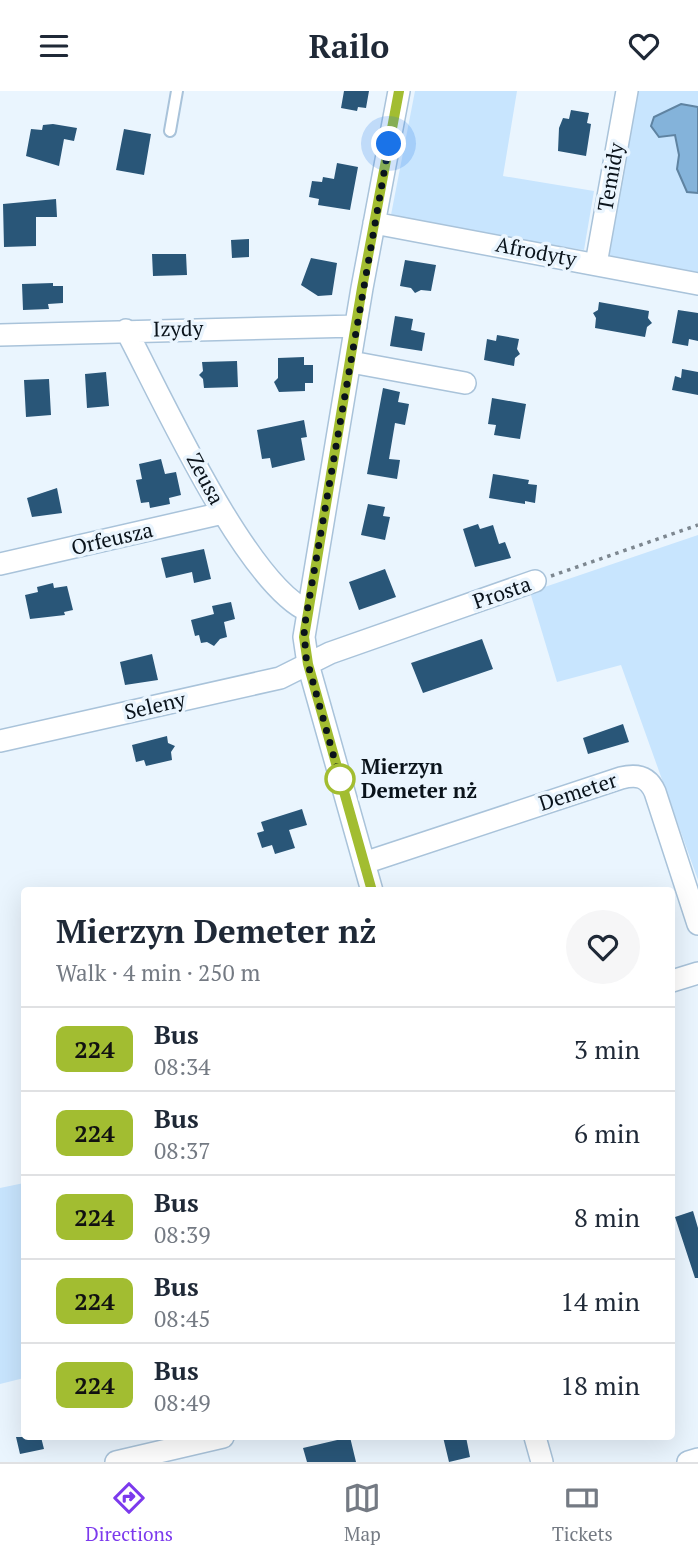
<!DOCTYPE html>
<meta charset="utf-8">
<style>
:root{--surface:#fff;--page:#f6f6f7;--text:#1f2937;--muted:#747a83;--line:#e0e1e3;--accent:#7c3aed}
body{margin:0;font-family:"PT Serif",serif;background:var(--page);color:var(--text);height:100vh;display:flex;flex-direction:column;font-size:26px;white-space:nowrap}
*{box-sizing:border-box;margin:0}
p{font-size:23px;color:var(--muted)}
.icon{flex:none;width:38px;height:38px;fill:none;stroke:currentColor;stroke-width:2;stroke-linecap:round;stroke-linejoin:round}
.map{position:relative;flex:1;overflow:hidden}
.panel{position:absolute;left:21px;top:796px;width:654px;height:553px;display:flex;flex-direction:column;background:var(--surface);border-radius:7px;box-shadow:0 7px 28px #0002}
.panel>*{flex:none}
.badge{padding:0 14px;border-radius:10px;font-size:24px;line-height:46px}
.you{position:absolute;width:35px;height:35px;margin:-18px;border:5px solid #fff;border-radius:50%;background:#1a73e8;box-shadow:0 0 0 10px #1a73e833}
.map>.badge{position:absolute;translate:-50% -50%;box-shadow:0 0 0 4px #fff}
.round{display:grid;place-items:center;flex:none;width:74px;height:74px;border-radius:37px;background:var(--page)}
.headline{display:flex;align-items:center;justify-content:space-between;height:119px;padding:0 35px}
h1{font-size:33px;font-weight:600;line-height:52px}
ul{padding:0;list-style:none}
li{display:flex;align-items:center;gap:21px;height:84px;padding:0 35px;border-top:2px solid var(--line)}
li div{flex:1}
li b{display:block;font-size:26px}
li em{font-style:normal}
li .badge{min-width:77px;font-weight:700;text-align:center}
header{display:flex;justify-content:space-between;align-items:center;height:91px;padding:0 35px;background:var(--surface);font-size:32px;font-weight:600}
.menu{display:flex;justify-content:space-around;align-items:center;height:98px;border-top:2px solid var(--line);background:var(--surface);font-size:19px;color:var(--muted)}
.menu a{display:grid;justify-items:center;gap:4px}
.menu .current{color:var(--accent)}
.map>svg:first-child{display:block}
.green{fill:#c8e5fe}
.water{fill:#84b3da;stroke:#5f83a1;stroke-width:2}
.building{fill:#295678}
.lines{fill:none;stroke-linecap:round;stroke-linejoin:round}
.service-casing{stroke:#a9c3da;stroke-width:14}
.minor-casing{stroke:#a9c3da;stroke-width:24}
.path{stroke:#7d8790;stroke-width:3.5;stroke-dasharray:3.5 5;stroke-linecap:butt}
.service{stroke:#fff;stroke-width:10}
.minor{stroke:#fff;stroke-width:21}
.line-casing{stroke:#fff;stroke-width:16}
.line{stroke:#a2bd31;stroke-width:10}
.walk{stroke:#0a131b;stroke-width:7;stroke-dasharray:0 12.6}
.stop-dot{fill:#fff;stroke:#a2bd31;stroke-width:3.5}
.labels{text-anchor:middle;stroke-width:7;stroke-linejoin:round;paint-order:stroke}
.street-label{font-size:21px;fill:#0a131b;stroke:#eaf5fe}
.stop-label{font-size:21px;font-weight:bold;fill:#0a131b;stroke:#eaf5fe;text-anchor:start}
</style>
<header><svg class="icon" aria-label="menu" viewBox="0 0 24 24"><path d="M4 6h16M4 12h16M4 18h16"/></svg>Railo<svg class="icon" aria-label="heart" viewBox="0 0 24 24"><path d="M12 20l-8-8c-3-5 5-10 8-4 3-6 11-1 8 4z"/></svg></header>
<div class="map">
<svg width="698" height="1371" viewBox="0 0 698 1371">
<rect width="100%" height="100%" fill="#eaf5fe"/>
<path class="green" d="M415,0H517L503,85L594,100L584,159L390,129Z
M637,0H698V182L607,164Z
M698,444V789L621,574L557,591L530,501Z
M24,1092V1287L0,1293V1097Z"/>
<path class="water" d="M681,13L698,16V102L687,101L677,78L679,64L675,44L659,46L651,35L654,26Z"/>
<path class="building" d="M344,0H369L366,17L358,16L357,20L341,17Z
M571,19L589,22L587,32L591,33L586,65L558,60L559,37L563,27L569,28Z
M53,33L77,37L74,50L64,48L59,75L26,65L31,38L42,39L43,34Z
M124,38L151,43L144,84L116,79Z
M337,72L358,76L350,119L318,114L319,108L309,106L312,90L322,91L323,86L334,88Z
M56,108L57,126H36V155L4,156L3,113Z
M249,148V166L232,167L231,149Z
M152,163H186L187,184L153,185Z
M311,167L337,172L332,204L318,205L301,194Z
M405,169L436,174L431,200L421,199L415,202L411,197L400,195Z
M53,192V195H63V212L48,213L49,218L23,219L22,193Z
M599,211L649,220L648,227L652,232L647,236L645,246L595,237L596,227L593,222L598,219Z
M678,219L698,222V250L689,248L688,255L672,252Z
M395,225L413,228L411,239L425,242L422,260L390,255Z
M497,244L519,248L517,258L520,263L515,267L514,275L484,269L487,248L496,250Z
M304,266V274H313V292H305V300L279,301L274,291L278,287V267Z
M237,270L238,296L204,297L203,288L199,284L203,280L202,271Z
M682,278L698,281V304L672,299L675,285L681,287Z
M106,281L109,315L87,317L85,283Z
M49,288L51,324L26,326L24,289Z
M383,297L400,301L398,311L409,313L405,334L395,332L389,368L400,369L397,388L367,383Z
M492,307L526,313L520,348L494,344L496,334L488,333Z
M304,329L307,346L301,347L305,369L272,377L270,367L262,368L257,339Z
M161,368L165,383L176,381L181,404L169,407L170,413L150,417L149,411L141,412L136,389L142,388L139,373Z
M493,383L529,389L528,393L537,394L535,412L525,410V413L489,407Z
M57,397L62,422L32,426L27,407Z
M368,413L385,416L383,425L390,426L385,449L361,444Z
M478,433L480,438L493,434L499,453L505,451L511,467L475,476L463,438Z
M204,458L211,488L194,492L192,481L166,487L161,467Z
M385,478L396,506L359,519L349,491Z
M53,492L54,497L67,495L73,519L64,521L65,524L30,528L25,504L38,501L37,496Z
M231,511L235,528L224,531L227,546L220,548L214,555L207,551L201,552L199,544L195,545L191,529L214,523L212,515Z
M482,548L493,578L423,602L411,572Z
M152,563L158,589L125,594L120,571Z
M623,633L629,651L588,663L583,647Z
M167,645L168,652L175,655L171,661L172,669L146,675L144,669L136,671L132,654Z
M302,718L307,734L289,739L295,757L275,763L272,754L262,757L257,742L264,740L261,731Z
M693,1120L698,1137V1187H695L675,1126Z
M16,1346H41L44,1358L20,1363Z
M350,1346L356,1371H307L303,1357Z
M443,1346H466L470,1366L449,1371Z"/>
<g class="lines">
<g class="service-casing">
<path id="service" d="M170,40L177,0"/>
</g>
<g class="minor-casing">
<path id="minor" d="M374,132L698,193
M596,173L627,0
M126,239C160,303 246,493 308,520
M0,244L356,235
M351,271L465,292
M0,473L223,422
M0,650L280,587L330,562L535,490
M364,772L621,687C637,683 648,685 655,701L698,833
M372,800L308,573L304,546L362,197L399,0
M672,890L698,882
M535,1346L542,1371
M116,1371L223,1346
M688,1371L698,1368"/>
</g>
<path class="path" d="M551,485L698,434"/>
<use href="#service" class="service"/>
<use href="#minor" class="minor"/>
</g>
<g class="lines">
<g class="line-casing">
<path id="line" d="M372,800L308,573L304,546L362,197L399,0"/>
</g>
<use href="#line" class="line"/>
<path class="walk" d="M340,688L306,566L304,538L389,53"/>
</g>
<circle class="stop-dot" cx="340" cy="688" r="14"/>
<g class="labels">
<g class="street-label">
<text transform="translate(611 86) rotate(-80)" y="7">Temidy</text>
<text transform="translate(536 161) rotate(11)" y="7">Afrodyty</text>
<text transform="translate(178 238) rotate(-1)" y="7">Izydy</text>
<text transform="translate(205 388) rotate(62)" y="7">Zeusa</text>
<text transform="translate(112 448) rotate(-13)" y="7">Orfeusza</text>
<text transform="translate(502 502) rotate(-19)" y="7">Prosta</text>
<text transform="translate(155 615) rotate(-13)" y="7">Seleny</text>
<text transform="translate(578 701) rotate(-18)" y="7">Demeter</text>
</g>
<g class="stop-label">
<text x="361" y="683">Mierzyn<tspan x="361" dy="24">Demeter nż</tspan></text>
</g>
</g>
</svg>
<div class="you" style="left:389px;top:53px"></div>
<section class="panel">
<div class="headline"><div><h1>Mierzyn Demeter nż</h1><p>Walk · 4 min · 250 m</p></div><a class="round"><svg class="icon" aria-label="heart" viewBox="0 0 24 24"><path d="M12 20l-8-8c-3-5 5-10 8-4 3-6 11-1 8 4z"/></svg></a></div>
<ul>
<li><span class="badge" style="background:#a2bd31;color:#111">224</span><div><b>Bus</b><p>08:34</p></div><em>3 min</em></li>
<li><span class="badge" style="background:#a2bd31;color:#111">224</span><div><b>Bus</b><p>08:37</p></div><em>6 min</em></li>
<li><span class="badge" style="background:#a2bd31;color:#111">224</span><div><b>Bus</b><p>08:39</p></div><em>8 min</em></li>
<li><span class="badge" style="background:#a2bd31;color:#111">224</span><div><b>Bus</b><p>08:45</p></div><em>14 min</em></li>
<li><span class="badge" style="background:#a2bd31;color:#111">224</span><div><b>Bus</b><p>08:49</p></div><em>18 min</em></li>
</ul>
</section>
</div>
<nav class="menu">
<a class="current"><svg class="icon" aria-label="directions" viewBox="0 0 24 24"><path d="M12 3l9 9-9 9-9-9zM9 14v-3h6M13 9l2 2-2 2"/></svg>Directions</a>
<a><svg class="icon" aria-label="map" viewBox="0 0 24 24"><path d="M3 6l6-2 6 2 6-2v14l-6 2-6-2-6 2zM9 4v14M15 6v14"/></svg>Map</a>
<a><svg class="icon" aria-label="tickets" viewBox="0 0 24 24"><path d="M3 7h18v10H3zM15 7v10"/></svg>Tickets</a>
</nav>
